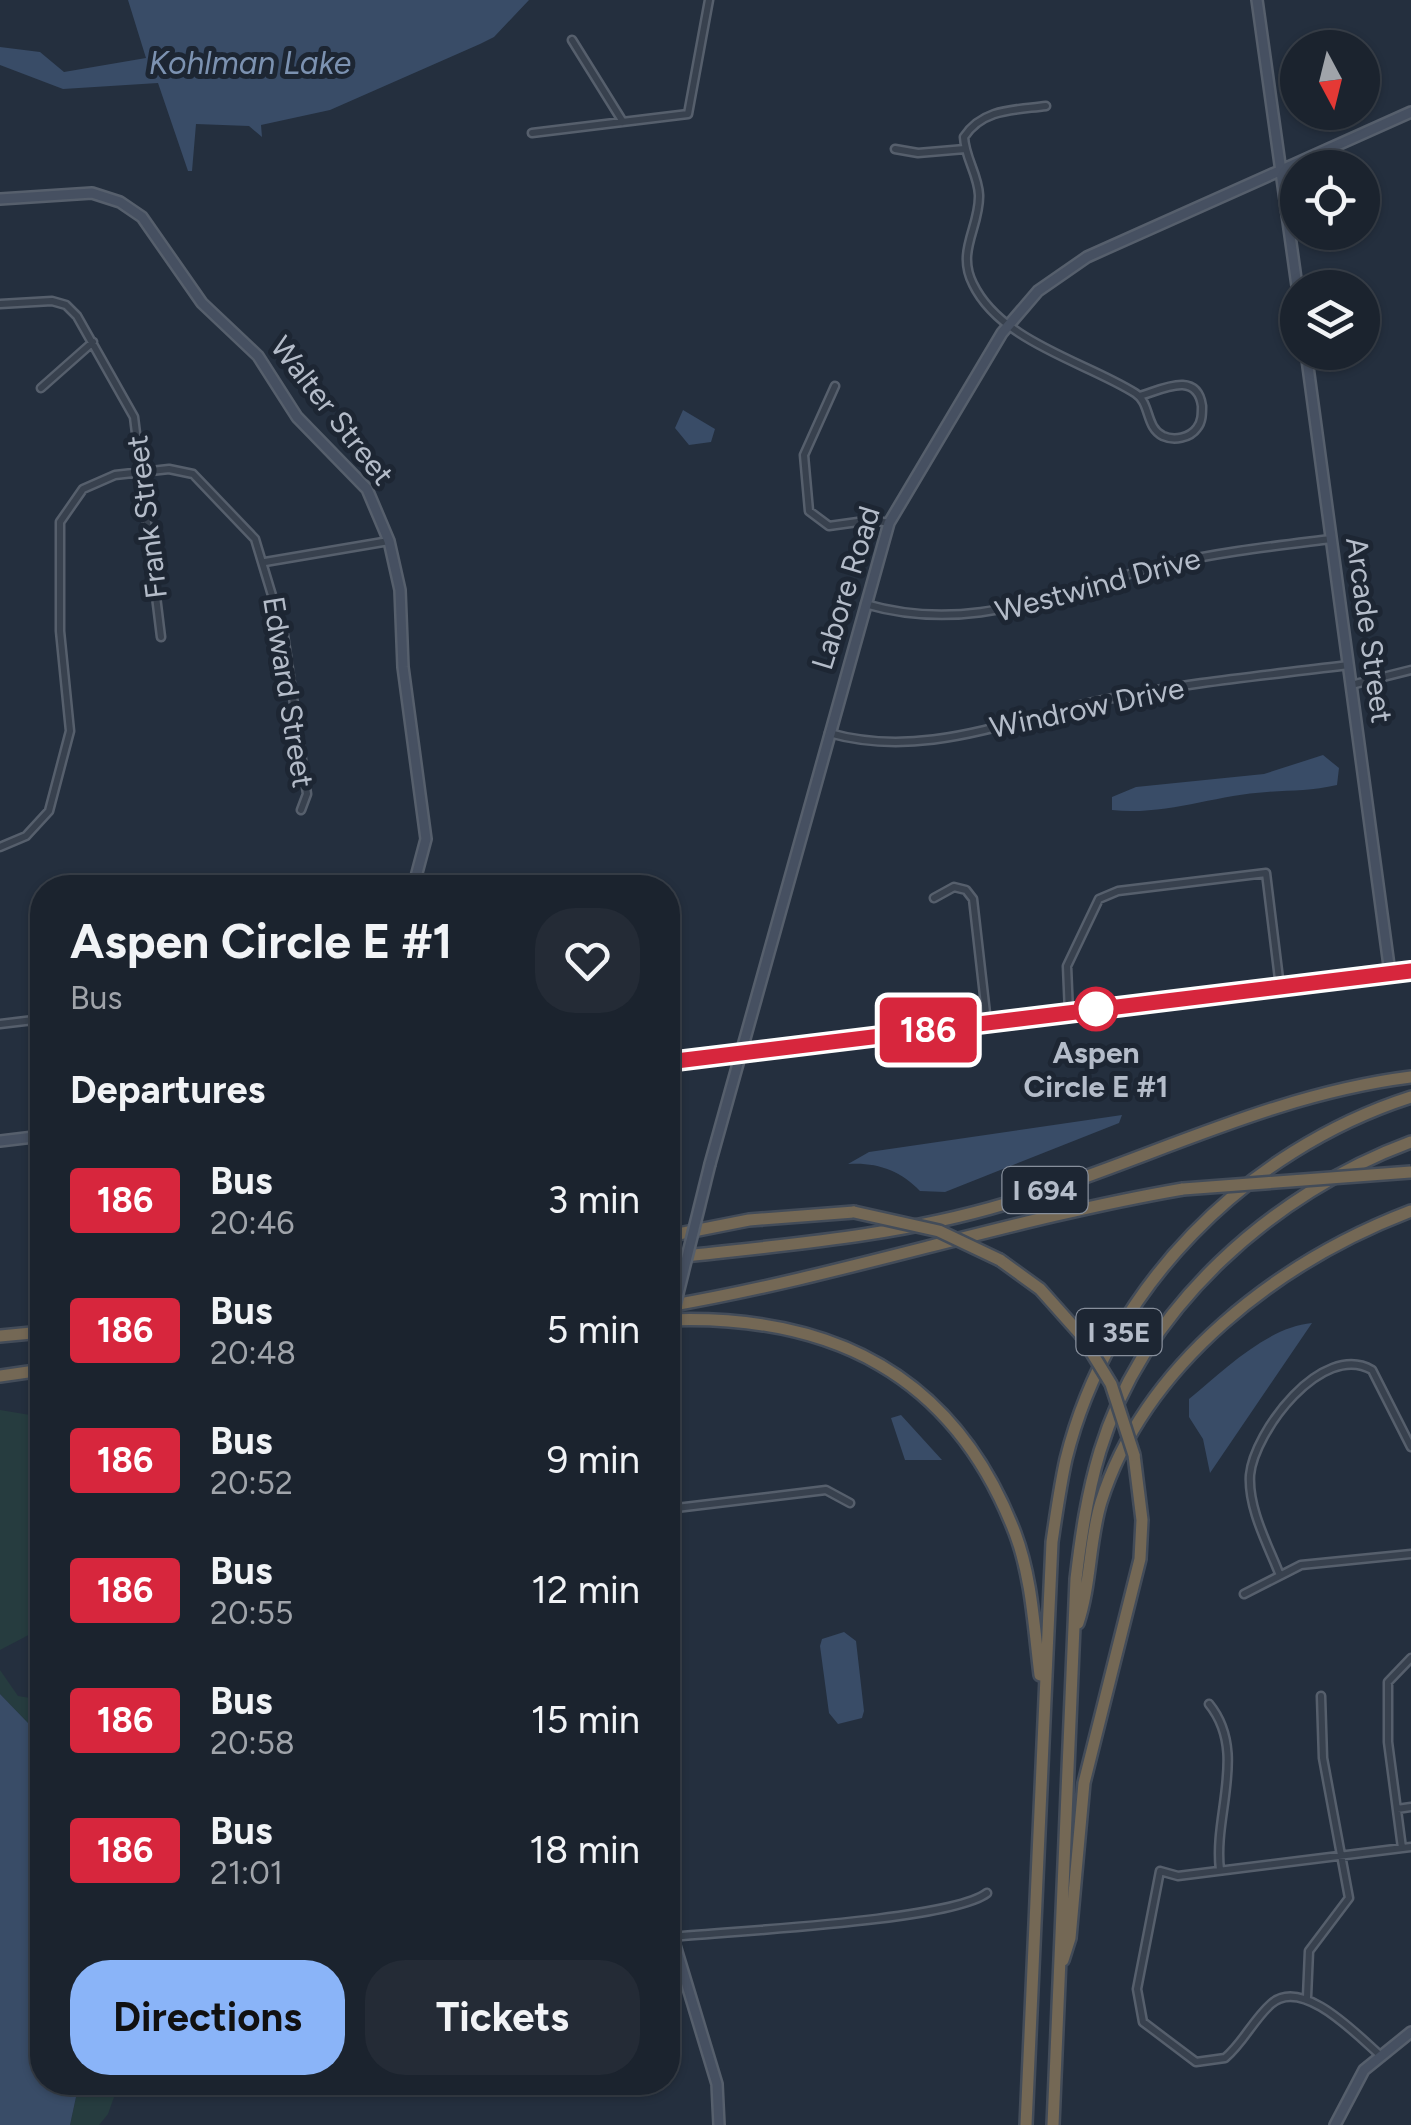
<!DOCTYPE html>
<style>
:root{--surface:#1b232e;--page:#242b36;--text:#f1f3f6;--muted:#a0a4aa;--line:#39404a;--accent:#8ab4f8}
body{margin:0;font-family:Figtree,sans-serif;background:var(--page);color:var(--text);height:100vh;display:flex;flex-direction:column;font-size:38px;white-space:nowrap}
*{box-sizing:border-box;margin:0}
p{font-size:32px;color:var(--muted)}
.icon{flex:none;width:55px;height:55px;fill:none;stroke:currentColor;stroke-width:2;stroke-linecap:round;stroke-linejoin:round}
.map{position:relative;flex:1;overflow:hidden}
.details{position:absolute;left:30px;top:875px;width:650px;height:1220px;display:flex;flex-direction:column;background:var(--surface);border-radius:40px;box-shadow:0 2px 8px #0004,0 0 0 2px var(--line)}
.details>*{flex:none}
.badge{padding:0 20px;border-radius:8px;font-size:35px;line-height:65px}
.needle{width:65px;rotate:173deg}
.fabs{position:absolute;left:1280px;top:30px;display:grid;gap:20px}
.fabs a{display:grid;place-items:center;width:100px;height:100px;border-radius:50%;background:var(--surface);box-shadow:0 2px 8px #0004,0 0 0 2px var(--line);font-size:50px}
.map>.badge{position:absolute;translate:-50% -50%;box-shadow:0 0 0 5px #fff}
h2{padding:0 40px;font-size:38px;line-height:90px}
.round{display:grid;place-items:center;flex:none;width:105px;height:105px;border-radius:40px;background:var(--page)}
.headline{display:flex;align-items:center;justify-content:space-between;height:170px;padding:0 40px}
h1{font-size:48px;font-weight:700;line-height:75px}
.action{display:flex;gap:20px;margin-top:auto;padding:20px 40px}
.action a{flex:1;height:115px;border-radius:40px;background:var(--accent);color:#111;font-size:40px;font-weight:700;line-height:115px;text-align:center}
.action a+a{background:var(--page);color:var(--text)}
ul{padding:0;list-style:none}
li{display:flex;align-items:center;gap:30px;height:130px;padding:0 40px}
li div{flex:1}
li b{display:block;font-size:38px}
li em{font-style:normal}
li .badge{min-width:110px;font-weight:700;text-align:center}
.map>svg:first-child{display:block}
.green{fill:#263c3f}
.water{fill:#394c67}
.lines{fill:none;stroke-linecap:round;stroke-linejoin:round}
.street-casing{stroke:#565f6c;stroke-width:11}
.secondary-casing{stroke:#565f6c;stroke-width:14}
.highway-casing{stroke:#434c59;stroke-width:16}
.street{stroke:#38414e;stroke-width:6}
.secondary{stroke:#465061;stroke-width:9}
.highway{stroke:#746855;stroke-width:11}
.secondary-bridge-casing{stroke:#565f6c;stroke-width:14;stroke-linecap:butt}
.highway-bridge-casing{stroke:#434c59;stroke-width:16;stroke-linecap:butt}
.secondary-bridge{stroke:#465061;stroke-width:9}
.highway-bridge{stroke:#746855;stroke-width:11}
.line-casing{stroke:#fff;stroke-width:22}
.line{stroke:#d7263d;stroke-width:15}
.stop-dot{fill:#fff;stroke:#d7263d;stroke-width:5}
.labels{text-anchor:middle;stroke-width:10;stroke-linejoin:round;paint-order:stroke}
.shield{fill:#1d2633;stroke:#878f9c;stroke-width:2.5}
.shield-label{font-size:28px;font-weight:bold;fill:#b4bcc9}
.street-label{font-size:30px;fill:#b4bcc9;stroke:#1d2633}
.stop-label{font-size:30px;font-weight:bold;fill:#b4bcc9;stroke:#1d2633}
.water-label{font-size:32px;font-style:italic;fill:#7c92b1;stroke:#1d2633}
</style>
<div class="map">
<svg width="1411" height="2125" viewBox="0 0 1411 2125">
<rect width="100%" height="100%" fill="#242f3e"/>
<path class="green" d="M0,1410L42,1417V1628L0,1650Z
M0,1670L18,1696L42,1700V1751L28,1723L0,1694Z
M79,2083H119L108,2114L99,2125H70Z"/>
<path class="water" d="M128,0H529L494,37L480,44L330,110L261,125L262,137L249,126L196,124L192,171H188L158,83L63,89L0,65V47L40,52L64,72L146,58Z
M683,410L715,429L711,442L689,445L675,428Z
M1323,755L1339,768L1337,785C1312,791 1291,790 1267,792C1215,795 1165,816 1112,810V797L1136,787L1264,774Z
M1122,1115L1119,1123L945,1192L920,1191C900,1170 876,1162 848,1164L869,1152Z
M1312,1323L1210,1473L1203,1439L1189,1417V1399C1223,1371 1267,1327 1312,1323Z
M901,1415L942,1460H905L891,1418Z
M844,1632L856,1641L864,1711L862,1718L838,1724L829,1713L820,1646L822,1639Z
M0,1694L28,1723L42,1751V2082L79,2083L70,2125H0Z"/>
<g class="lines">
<g class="street-casing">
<path id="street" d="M572,40L623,122
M1046,106C1016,110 983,108 964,137C965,158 978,174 979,195C980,227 956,251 973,284C1001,342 1086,362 1135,393C1151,403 1145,427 1163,436C1174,441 1190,438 1197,428C1202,422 1202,414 1202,406C1197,370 1161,390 1140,396
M532,133L688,114L709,0
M895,149L918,153L965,149
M0,304L52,301L66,305L77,316L134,417L161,637
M835,386L804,455L809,511L829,526L872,520L889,523
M41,388L93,342
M265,562L389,541
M865,604C975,636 1058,590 1164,565C1219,552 1275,546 1331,539
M1351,685L1411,670
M829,733C928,761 1017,716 1113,698C1191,682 1270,675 1348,665
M0,847L26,836L49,811L70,731L60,631V522L83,489L115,475L169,469L193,474L255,539L284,635L307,794L301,810
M934,898L954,887L966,890L973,899L987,1022
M1069,1013L1067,966L1099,899L1118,891L1266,873L1280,987
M0,1024L42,1019
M668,1509L826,1490L850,1503
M1279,1573C1267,1543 1248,1508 1250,1475C1254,1432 1322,1341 1372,1370L1411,1447
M1244,1594L1301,1565L1411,1554
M1209,1704C1248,1752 1213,1814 1220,1870
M1397,1809L1411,1807
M1402,1848L1388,1742V1682L1411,1658
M672,1937C731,1931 950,1921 987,1893
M1307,1997L1309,1951L1349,1898L1323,1758L1321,1696
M1381,2056C1357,2035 1302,1976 1271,2004C1253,2020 1243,2043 1225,2058L1196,2062L1143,2022L1137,1989L1160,1871L1178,1876L1411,1847"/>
</g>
<g class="secondary-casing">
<path id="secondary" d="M1257,0L1298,293
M0,199L92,193L120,202L142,217L202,303L258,356L297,417L367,489L389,541L400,590L403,667L426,839L413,888
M1306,352L1390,973
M668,1061L1411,971
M0,1141L42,1136
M710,1164L889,523L1002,333L1038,291L1087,257L1411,112
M668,1922L717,2084L719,2125
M1335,2125L1364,2070L1411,2032"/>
</g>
<g class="highway-casing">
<path id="highway" d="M668,1236L749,1220L854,1212
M668,1258C781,1245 895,1237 1005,1204C1142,1163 1267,1095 1411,1077
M1000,1260L1040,1289L1081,1335
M668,1306C842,1276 1009,1219 1183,1189
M668,1320C831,1314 954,1374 1015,1533C1032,1578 1034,1628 1040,1675
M0,1336L42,1332
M0,1376L42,1370
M1078,1623C1091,1584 1089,1541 1101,1502C1145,1363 1280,1261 1411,1211
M1063,1960L1070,1938L1084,1783L1140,1559L1142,1520L1134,1455
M1026,2125L1052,1542C1056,1515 1060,1486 1066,1459C1108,1289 1246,1150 1411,1097
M1053,2125L1076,1579C1081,1536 1087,1494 1100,1451C1144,1307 1273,1193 1411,1142"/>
</g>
<use href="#street" class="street"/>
<use href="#secondary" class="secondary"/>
<use href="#highway" class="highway"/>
<g class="secondary-bridge-casing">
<path id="secondary-bridge" d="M668,1334L710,1164"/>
</g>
<g class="highway-bridge-casing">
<path id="highway-bridge" d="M1183,1189L1411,1172
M854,1212L939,1231L1000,1260
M1081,1335L1111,1384L1134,1455"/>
</g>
<use href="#secondary-bridge" class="secondary-bridge"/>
<use href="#highway-bridge" class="highway-bridge"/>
</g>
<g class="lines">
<g class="line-casing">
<path id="line" d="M668,1062L1411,971"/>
</g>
<use href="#line" class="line"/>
</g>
<circle class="stop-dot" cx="1096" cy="1009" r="20"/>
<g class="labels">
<g class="shield">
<rect x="1002.5" y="1167" width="85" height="46" rx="8"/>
<rect x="1076.5" y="1309" width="85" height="46" rx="8"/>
</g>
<g class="shield-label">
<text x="1045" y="1200">I 694</text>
<text x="1119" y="1342">I 35E</text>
</g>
<g class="street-label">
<text transform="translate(332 411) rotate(52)" y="10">Walter Street</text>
<text transform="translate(147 517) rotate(-97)" y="10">Frank Street</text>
<text transform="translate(1098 585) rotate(-15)" y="10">Westwind Drive</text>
<text transform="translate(846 588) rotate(-73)" y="10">Labore Road</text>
<text transform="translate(1369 630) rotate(82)" y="10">Arcade Street</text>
<text transform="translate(288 692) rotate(81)" y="10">Edward Street</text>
<text transform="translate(1087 708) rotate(-12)" y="10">Windrow Drive</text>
</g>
<g class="stop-label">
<text x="1096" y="1063">Aspen<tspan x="1096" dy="34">Circle E #1</tspan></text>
</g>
<g class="water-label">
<text x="250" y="74">Kohlman Lake</text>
</g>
</g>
</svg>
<div class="fabs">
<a><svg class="needle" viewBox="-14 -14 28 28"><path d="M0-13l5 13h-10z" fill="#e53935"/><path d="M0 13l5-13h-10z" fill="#a0a4aa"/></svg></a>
<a><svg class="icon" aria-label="locate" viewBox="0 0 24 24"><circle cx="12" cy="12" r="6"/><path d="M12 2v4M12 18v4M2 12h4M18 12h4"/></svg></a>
<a><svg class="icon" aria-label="layers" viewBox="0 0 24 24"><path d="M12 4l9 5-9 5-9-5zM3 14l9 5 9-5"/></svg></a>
</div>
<b class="badge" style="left:928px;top:1030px;background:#d7263d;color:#fff">186</b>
<section class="details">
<div class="headline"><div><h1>Aspen Circle E #1</h1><p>Bus</p></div><a class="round"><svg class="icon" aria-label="heart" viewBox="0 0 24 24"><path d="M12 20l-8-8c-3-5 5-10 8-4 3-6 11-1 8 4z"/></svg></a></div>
<h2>Departures</h2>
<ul>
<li><span class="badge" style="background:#d7263d;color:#fff">186</span><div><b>Bus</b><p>20:46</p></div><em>3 min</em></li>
<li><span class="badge" style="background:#d7263d;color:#fff">186</span><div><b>Bus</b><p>20:48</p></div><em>5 min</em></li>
<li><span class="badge" style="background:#d7263d;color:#fff">186</span><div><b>Bus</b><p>20:52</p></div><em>9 min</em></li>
<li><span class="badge" style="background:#d7263d;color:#fff">186</span><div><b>Bus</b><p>20:55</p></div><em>12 min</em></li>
<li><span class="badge" style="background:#d7263d;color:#fff">186</span><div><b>Bus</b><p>20:58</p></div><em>15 min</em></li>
<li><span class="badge" style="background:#d7263d;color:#fff">186</span><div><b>Bus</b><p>21:01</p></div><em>18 min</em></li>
</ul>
<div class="action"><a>Directions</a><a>Tickets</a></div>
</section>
</div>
